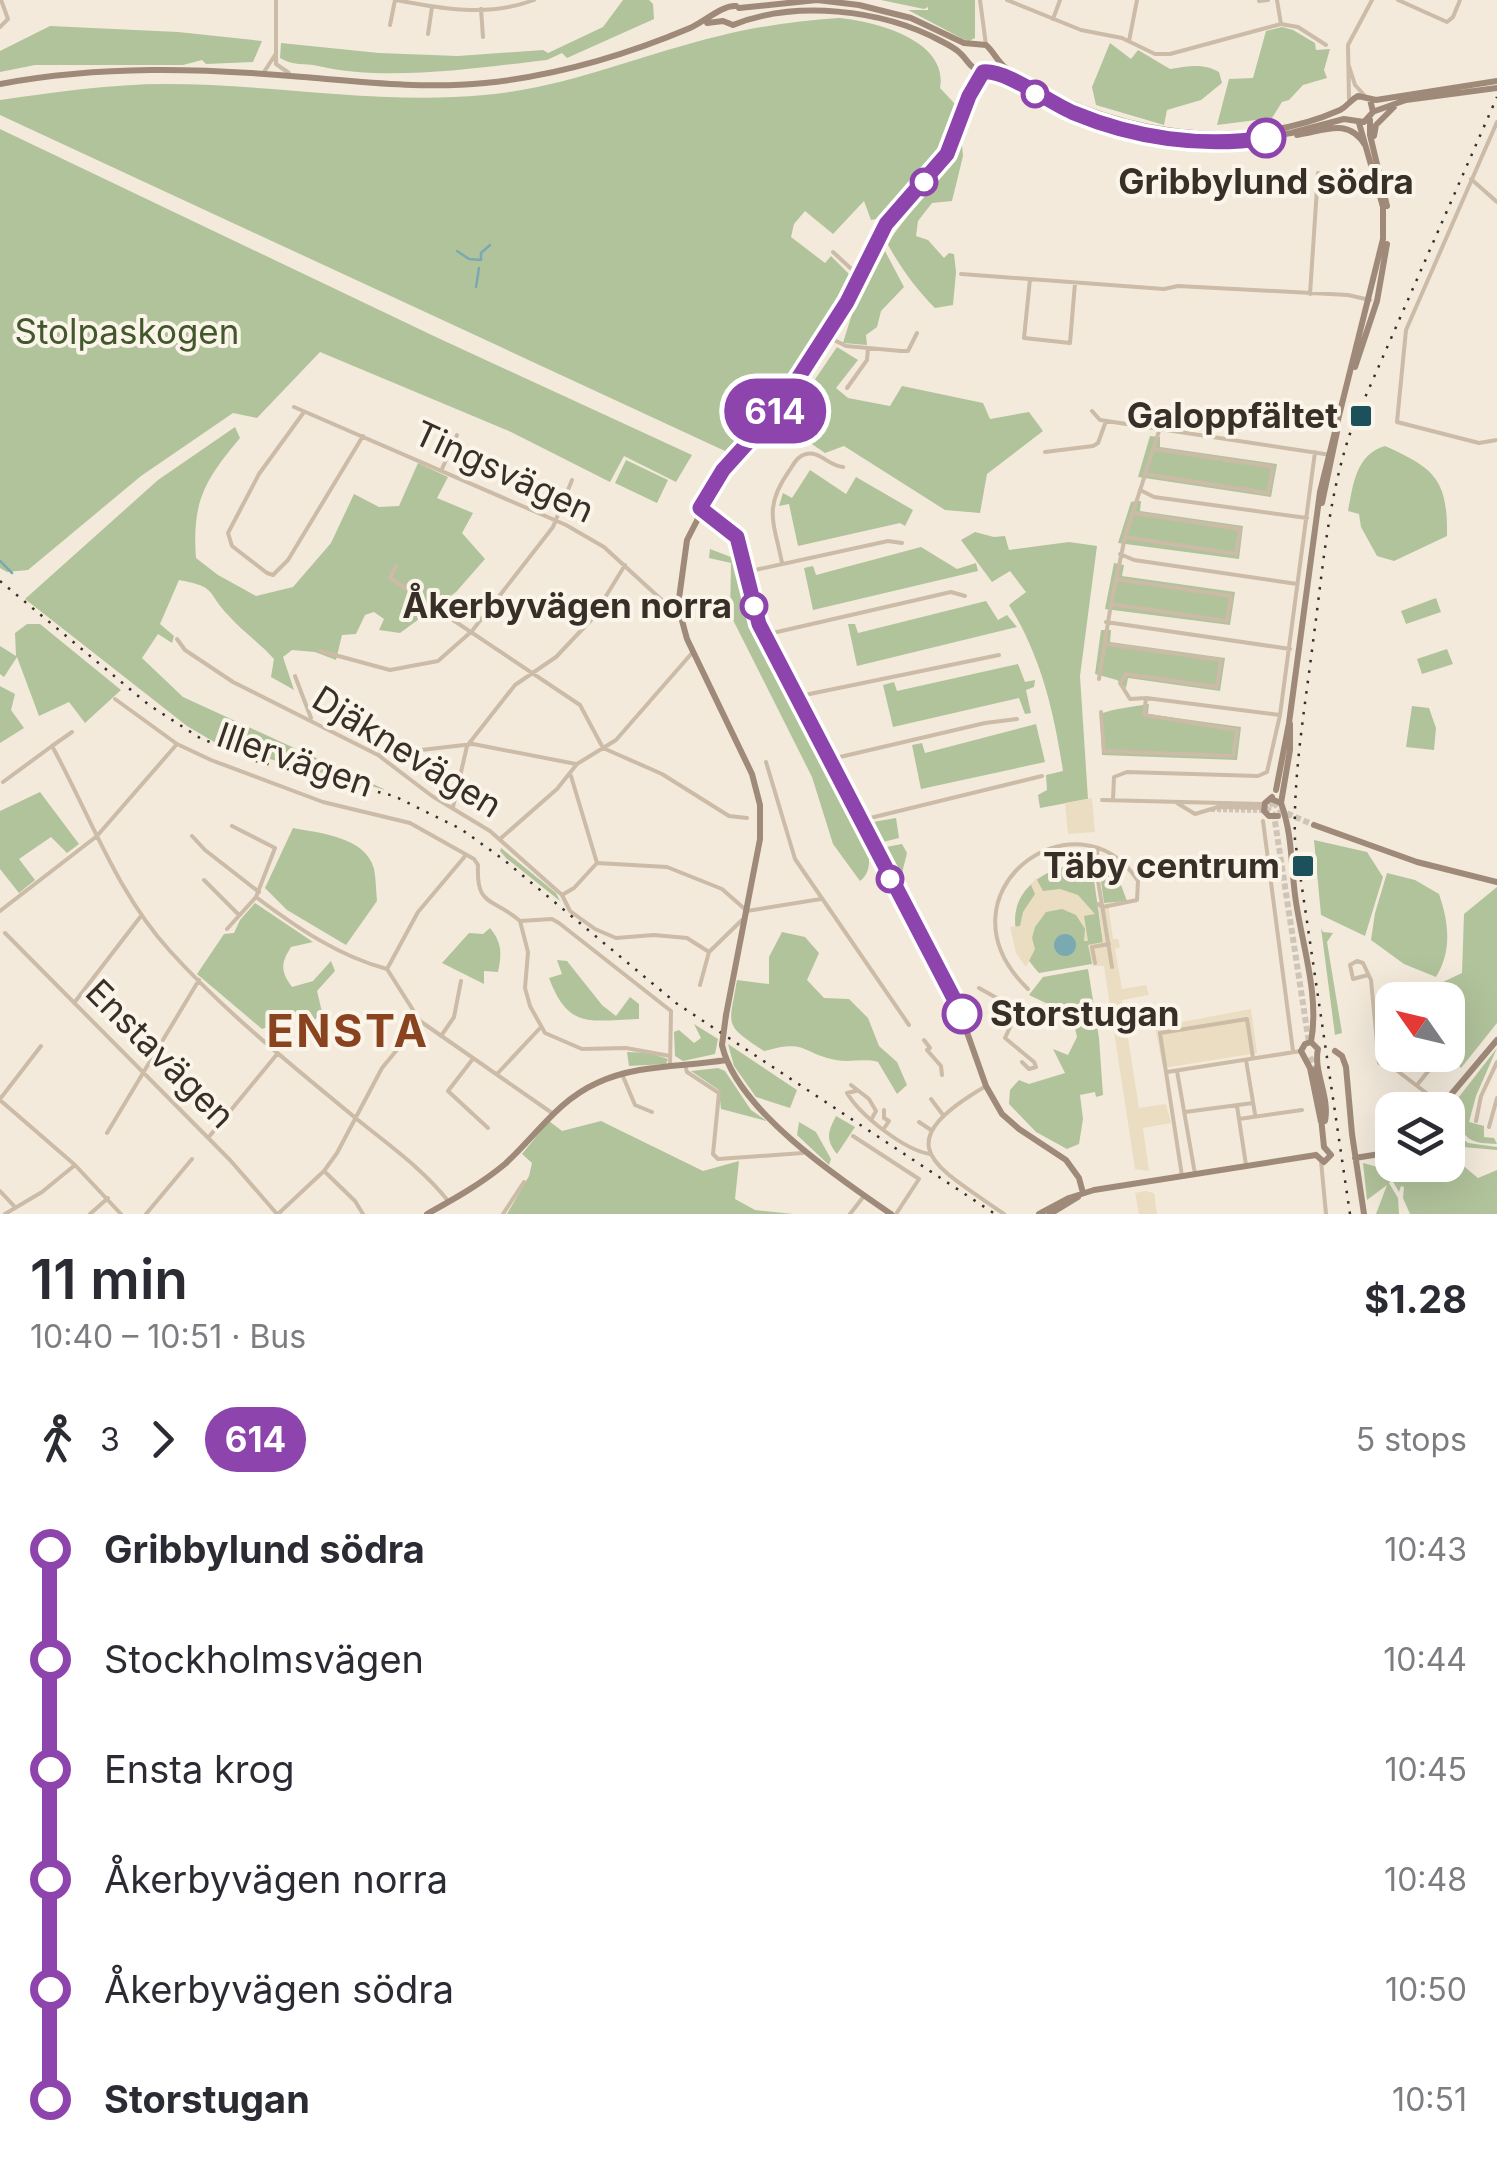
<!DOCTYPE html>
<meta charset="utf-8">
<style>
:root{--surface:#fff;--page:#f2f2f3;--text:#2b2b33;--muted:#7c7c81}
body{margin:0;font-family:Inter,sans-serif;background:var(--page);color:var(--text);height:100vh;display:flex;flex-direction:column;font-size:38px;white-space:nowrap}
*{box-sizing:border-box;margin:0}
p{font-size:32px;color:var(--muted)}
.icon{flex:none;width:55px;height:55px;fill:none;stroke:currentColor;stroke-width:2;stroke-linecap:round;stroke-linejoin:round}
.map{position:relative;height:1214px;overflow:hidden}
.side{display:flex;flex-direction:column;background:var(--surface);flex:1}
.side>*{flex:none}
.badge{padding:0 20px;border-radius:32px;font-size:35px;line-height:65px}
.needle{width:65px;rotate:304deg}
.buttons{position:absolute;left:1375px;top:982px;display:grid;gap:20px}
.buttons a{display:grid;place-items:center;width:90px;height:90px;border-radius:20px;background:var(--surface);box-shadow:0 10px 40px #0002;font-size:50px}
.map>.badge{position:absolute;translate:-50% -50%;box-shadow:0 0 0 5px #fff}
.legs{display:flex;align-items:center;gap:15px;height:110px;padding:0 30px;font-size:32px}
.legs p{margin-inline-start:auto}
.summary{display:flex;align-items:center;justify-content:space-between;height:170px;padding:0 30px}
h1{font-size:55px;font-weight:600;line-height:75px}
ul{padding:0 30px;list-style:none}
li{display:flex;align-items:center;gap:35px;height:110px;font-size:38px}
li i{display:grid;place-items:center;width:15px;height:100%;margin:0 12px;background:currentColor}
li i::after{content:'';width:25px;height:25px;margin:-12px;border:8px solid;border-radius:50%;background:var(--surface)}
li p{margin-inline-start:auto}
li:first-child i{background:linear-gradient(#0000 50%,currentColor 0)}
li:last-child i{background:linear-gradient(currentColor 50%,#0000 0)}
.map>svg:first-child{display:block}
.green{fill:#b1c39b}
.plaza{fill:#ebddc2}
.water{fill:#7aa9b1}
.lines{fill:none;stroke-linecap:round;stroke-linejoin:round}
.stream{stroke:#7aa9b1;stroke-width:2.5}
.street-tunnel{stroke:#cec5b8;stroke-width:4;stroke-dasharray:4 2;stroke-linecap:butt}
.secondary-tunnel{stroke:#cec5b8;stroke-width:6;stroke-dasharray:6 3;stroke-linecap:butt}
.street{stroke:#cbbba7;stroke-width:4}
.secondary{stroke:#9f8a79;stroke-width:6}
.rail{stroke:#382f28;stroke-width:2.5;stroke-dasharray:2.5 8;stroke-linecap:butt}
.secondary-bridge{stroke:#9f8a79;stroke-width:6}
.line-1-casing{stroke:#fff;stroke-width:22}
.line-1{stroke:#8e44ad;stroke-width:15}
.stop-1-dot{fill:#fff;stroke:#8e44ad;stroke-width:5}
.poi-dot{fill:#1c505b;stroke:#faf4e9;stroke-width:4}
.labels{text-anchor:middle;stroke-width:8;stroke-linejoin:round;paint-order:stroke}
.stop-label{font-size:35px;font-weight:bold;fill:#382f28;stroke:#faf4e9}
.park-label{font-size:35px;fill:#42572b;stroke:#faf4e9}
.poi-label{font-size:35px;font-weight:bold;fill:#382f28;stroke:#faf4e9;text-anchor:end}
.street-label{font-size:35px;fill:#382f28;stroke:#faf4e9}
.district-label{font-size:45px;font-weight:bold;letter-spacing:2.5px;fill:#89431e;stroke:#faf4e9}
</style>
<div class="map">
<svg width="1497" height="1214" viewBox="0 0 1497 1214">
<rect width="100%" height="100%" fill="#f3eadc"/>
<path class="green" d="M623,0H649L653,4L654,19L567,58L562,53L547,60C476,68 388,82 318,66C304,63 293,66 280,58L281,43L379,53L458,56L543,50L548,53L603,27Z
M881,0H975V38L969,41L963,39L908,10H928V7L924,9Z
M839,18C874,21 949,40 940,88L955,104L942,143L881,218L871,220L864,201L833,234L805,211L794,224L791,237L825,263L831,256L852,277L806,360L769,405L725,451L0,115V100C55,92 111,84 166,84C272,84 379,105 484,95C567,88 639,55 719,36C758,26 798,21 839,18Z
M50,26L178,32L262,41L253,62L206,64L202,60L183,65H35L0,72V51Z
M1282,27L1293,30L1315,43L1316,50L1330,49L1324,70L1327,78L1303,85L1289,100L1282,102L1272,118L1217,125L1229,79L1253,78L1266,31Z
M1110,43L1131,59L1138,50L1170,69C1188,66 1203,63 1219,72L1222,83L1201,100L1167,110L1164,125L1096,105L1092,87Z
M0,129L438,338L692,455L676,482L624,456L610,482L511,432L320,352L257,418L233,413L141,476L28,570L7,572L0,568Z
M962,145L963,156L952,201L932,203L918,221L916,236L928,240L944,258L949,253L954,254L956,272L953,305L935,308C916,289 900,267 887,243Z
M885,251L904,287L881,311L877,327L866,335L867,345L843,343L852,314Z
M837,347L858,360L836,388L848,398L890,406L902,386L983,403L990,419L1029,412L1043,431L987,474L980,513L945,510L844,446L825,453L784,425Z
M235,427L240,438C204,481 192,502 196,558L218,575L256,596L293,587L331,543L354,494L379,507L399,506L418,463L448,477L437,498L473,513L462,533L485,559L456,592L400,633L379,630L384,619L374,612L365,615L356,634L342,635L336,660L315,652L292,650L283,657L294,690L271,677L274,659C260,643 242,631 228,615C206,591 217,587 179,580L160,624L174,636L172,643L158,634L142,658L183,697L386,790L221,746L187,726L25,599L158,480Z
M1150,436L1160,437V447L1277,464L1271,497L1138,477Z
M1385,446C1434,468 1448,479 1447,536L1394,561L1377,556L1361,527L1359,514L1348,511C1353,485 1356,454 1385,446Z
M626,460L668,480L657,503L615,483Z
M810,470L846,494L856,477L913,510L905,526L900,523L798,546L789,504L779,506L783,493L792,498Z
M1136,501H1141L1140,511L1243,526L1239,559L1118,543L1131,502Z
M975,532L994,537L1005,536L1009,550L1069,542L1097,546L1080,676L1088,799L1040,808L1038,795L1047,790L1046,775L1063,771C1054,712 1041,656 1009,605L1026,592L1010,571L992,582L961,540Z
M921,547L957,569L976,563L978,571L813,610L804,568L813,566L816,575Z
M710,549L736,559L750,622L868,845C869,858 872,872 860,881L833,844L812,777L730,614L731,563L709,558Z
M1114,563L1124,565L1122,576L1235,592L1230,625L1105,609Z
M1436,598L1441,612L1406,624L1401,611Z
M986,601L998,620L1007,615L1017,627L857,666L848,624H855L858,633Z
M27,624H40L121,690L85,723L69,702L39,716L17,657L4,677L0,674V646L16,656L15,633Z
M1101,630H1111L1110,642L1225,658L1220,691L1128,678L1126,688L1117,680L1095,674Z
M1447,649L1453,664L1422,674L1417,659Z
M1018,664L1025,682L1035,680L1034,687L1026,690L1031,713L1025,714L1019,698L893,727L883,685L894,682L897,691Z
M0,686L15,694L11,710L24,728L0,743Z
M1149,704L1148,714L1241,727L1237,760L1102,755L1100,714C1116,708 1132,707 1149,704Z
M1412,706L1429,708L1436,728L1434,750L1406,747Z
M1036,724L1045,762L921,789L912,745L922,743L925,753Z
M40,792L79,844L67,853L51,837L19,859L35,880L19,893L0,869V811Z
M896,818L899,838L879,843L871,828L873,822Z
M293,828C320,833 366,837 374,869C376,879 376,891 377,901L346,945L287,910L265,888Z
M1314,840L1367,852L1383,877L1365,936L1321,915Z
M902,844L907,853L901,877L897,878L881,848Z
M501,848L556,893L560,901L506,858L500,851Z
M1072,865L1092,866L1103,943L1089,945L1092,964L1039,973C998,928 1010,878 1072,865Z
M1099,867L1121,885L1127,901L1104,903Z
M1387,873L1415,880L1439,894C1449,923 1452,951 1436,977L1404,964L1371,940L1375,913Z
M1497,887V1023L1461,1068L1448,1054V1000H1412L1411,997L1462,973L1464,914Z
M255,903L313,942L291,947C281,963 280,971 292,987L313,981L331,961L335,971L317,991L322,1012L308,1027L293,1017L262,1029L197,974L224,934L234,933L240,920Z
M490,928C502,943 502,953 498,972L484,971V984L442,963L469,933L483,934Z
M1321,928L1323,932L1333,933L1327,942L1342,1033L1335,1035Z
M782,932L805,937L819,953L807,980L824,998L849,999L868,1018L879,1046L897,1062L907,1085L897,1094L878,1062C864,1058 850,1063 836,1060C799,1052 807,1039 764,1051C723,1024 729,1027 737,980L769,984V957Z
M557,960L567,961L602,1005L616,1016L630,997L639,1004V1019C591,1020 569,1031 549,978L562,974Z
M1088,969L1099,1038L1103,1095L1096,1097L1095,1092L1080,1095L1083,1119L1079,1144L1067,1149L1036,1132L1009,1104L1010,1090L1019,1080L1029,1084L1065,1073L1053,1049L1068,1055L1077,1037L1075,1028L1069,1026L1073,1016L1029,995L1043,977Z
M694,1024L718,1039L715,1054L683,1061L675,1056L674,1032L679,1030L694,1043L701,1038Z
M728,1044L797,1090L790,1108L756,1097L734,1066Z
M1497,1048L1476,1096L1469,1122L1484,1126V1137L1494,1138L1497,1144C1475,1143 1463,1142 1459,1119L1448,1118V1111Z
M627,1052L649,1053L668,1059L666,1064L629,1066Z
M718,1068L725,1071L751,1110L767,1121L721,1109L719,1090L691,1071Z
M836,1116L855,1127L837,1154C825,1139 828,1132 836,1116Z
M1453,1119L1457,1122L1460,1137L1468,1143L1497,1147V1150L1463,1147L1460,1163L1478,1178L1497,1170V1214H1410L1403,1198L1404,1187L1401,1186L1399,1192L1392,1180L1389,1183L1398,1198L1399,1214H1376L1387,1185L1367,1200L1363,1163L1392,1171L1399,1165H1448V1121Z
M549,1121L562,1131L601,1121L703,1171L739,1161L735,1199L755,1210L793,1214H507L529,1176L532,1163L522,1154Z
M799,1122L816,1132L831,1159L829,1165L797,1135Z"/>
<path class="plaza" d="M1092,798L1095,832L1068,834L1065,803Z
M1036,878L1043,891L1060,889L1078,895L1095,914L1084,916L1088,941H1084L1085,929L1076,915L1062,909L1046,912L1035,927L1032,938L1035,949L1026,967L1016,953L1010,927L1020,926L1023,912L1035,894L1031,885Z
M1108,903L1113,939H1118L1120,947L1115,949L1122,989L1146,985L1149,995L1122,1000L1139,1108L1166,1104L1171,1123L1143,1128L1149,1171L1135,1169L1104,966H1093L1088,945L1103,942L1098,905Z
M1251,1009L1257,1053L1163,1068L1155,1027Z
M1145,1191L1154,1193L1157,1214H1139L1135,1193Z"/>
<path class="water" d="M1054 945a11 11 0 1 1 22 0a11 11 0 1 1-22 0Z"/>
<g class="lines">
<path class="stream" d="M457,251L469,259L481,260V253L490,245
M476,287L479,268
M0,561L12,573"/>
<path class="street-tunnel" d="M1211,810L1262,811"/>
<path class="secondary-tunnel" d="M1274,802L1266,808L1274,815L1309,1043
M1274,802L1279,810L1314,825
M1310,1057L1316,1069"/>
<path class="street" d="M276,0V64L289,73
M396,0C442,9 489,17 534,0
M980,0L986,45
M1007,0L1081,30L1122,38L1155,54H1170L1281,24L1298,27L1326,45
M1277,0L1281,24
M1398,0L1447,22L1453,17L1460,0
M1259,1L1268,0
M481,9L483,37
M1053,19L1060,0
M390,25L395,0
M0,27L8,19L1,0
M428,34L432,7
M1129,41L1137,0
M1349,66L1355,85L1365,96
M264,72L275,55
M1349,99L1348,45L1372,0
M1497,122L1406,330L1397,422L1479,443L1497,440
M1471,179L1497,202
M833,252L859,276
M961,274L1164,289L1178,286L1348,295L1370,300
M1030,279L1024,338L1070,343L1075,283
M1310,294L1318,173
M826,336L846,346L901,351H908L917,333
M847,388L867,360L868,348
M294,407L566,525L604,547L664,602L678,606
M1092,411L1100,420L1331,455
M304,412L259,474L228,533L232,546L267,573L273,575L288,560L363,436
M1154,449L1273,467L1268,493L1145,474L1160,428
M1045,452L1093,446L1098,443L1106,421
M442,469L457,435
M1140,490L1154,497L1307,518
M1133,513L1240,529L1236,554L1125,537L1145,475
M1120,554L1134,560L1297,584
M782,563C774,522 763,508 789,471C794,464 797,456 806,454C820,451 829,466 843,467
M396,566L390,578L580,705L603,748L662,774L729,816L747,818
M746,572L888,541L902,543
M1111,604L1125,537
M1106,622L1290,649
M764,635L951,592L965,596
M177,639L185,650L233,682L378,755L432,796L490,831L562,895L570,911L595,929L616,938L654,935L687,938L709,952
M1105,644L1221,660L1217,687L1126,674L1120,683L1130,699L1146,698L1280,715
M320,651L390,670L438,661L472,631L553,527L572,480
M295,676L311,718
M1099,679L1111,604L1227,621L1231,596L1115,579
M795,697L999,655
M115,699L177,744L211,760L323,802L410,823L474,859L478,865C476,908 493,897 520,921L528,952L525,988L530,1006L545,1033L582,1049L626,1048L670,1056
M1101,712L1104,751L1233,756L1237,730L1144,715L1146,698
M52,746L72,732
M378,755L473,744L576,764
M827,760L985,723L1017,719
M766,762L795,859L909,1025
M571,776L597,863
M3,782L52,746C90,815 116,892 170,951C226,1013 294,1067 358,1120C390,1146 423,1169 449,1202
M1102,800L1262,804
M1113,800L1114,777L1127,772L1258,776L1267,772L1280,715L1315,452
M1177,803L1195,814L1218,807L1263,808
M453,807L467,746L515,685L556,657L592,619L625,565
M862,820L1042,776
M1263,821L1293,1051
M192,836L205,850L259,892
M500,839L557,789L577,764L616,740L692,653
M1098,849L1095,862L1112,967
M597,863L667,867L722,889L747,911L821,899
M204,880L239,915
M562,895L574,888L597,863
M256,897C296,927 338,956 387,969L420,1021L552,1113
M0,911L97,836L177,744
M520,921L552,919L559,923L671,1011L670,1066
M227,929L256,897L275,848L232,826
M5,933L230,1160L277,1214
M1095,963L1092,947L1109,944
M387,969L418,912L466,855
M1368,975L1353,979L1350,965L1357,961L1363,963L1371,980L1379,1063L1395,1069L1442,1105
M700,985L709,952L742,920
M979,988L1018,1010L1005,1038L1034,1062L1036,1067L1029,1069L1022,1062
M1028,989C930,894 1077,786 1138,881L1137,900L1103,907L1098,904
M74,1003L141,916
M1376,1031L1392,1029
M441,1036L454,1017L461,981
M924,1040L930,1048L927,1050L941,1066L942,1075
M472,1060L448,1091L488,1128
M1246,1060L1255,1114
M685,1065L687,1072L719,1093L713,1154L718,1159L803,1153
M1177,1071L1195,1174
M1167,1072L1301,1051
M497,1074L541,1027
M622,1074L635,1105L652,1112
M851,1085L869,1099L876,1111L871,1120
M1417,1085L1430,1069
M986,1086C885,1145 934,1165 1004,1214
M856,1091L847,1093C860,1115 904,1150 930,1154
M0,1099L41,1046
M931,1099L943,1115
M0,1100L75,1165L121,1214
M1237,1106L1246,1165
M884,1110V1118L889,1121L885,1127
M1185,1112L1253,1103
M1239,1119L1302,1110
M1476,1121L1481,1096L1497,1062
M919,1122L931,1130
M1489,1127L1497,1098
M107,1133L199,980
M853,1136L919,1179L896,1214
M208,1138L278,1053
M1321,1161L1326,1214
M324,1171L355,1201L363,1214
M1182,1176L1160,1033L1247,1019L1253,1058
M0,1191L15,1207
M5,1214L42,1192L75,1165
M90,1214L108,1198
M146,1214L192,1159
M278,1214L324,1171L337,1153L382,1068L420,1022
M503,1214L524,1182
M850,1214L864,1196"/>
<path class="secondary" d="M739,8L817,0L859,5L911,18L964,43L986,45C994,52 997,61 1006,68C1099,131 1235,157 1340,110C1348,106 1350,100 1358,96L1376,100L1497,81
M707,23L723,21L733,25C795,0 881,9 941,41C947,44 955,48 960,53C969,61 969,69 983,71
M989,70L1076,114L1105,125L1165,138L1241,141L1291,133L1344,119L1364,122L1373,112L1370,99
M0,84C101,65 201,68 303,77C363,82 424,89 485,83C554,76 626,55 690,28C704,22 722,5 736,6
M1375,111L1406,100L1497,88
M1370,120V135L1387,206
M1297,135C1324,131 1348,117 1365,145
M1374,136L1376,125L1394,107
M1355,367L1377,301L1387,244
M1322,503L1337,432
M700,508L737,537L759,624L827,760L957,1004L986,1086L1002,1114L1019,1129L1066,1160L1079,1178L1083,1193
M1276,790L1289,723L1320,492L1383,239V207L1359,123
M1272,797L1265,803L1264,811L1269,816H1278
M1271,799L1281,803C1292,833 1291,863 1295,895C1301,942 1320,995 1311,1042
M1281,803L1290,750V724
M1314,825L1417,862L1497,882
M726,1015L760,839V805L752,774L687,639L678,606L687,540L723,470L770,417L847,302L886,224L947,155L969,96L983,71
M1311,1042L1305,1044L1301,1051L1310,1068L1321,1122
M1311,1042L1318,1049C1313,1071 1330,1097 1325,1121
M722,1045C736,1109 838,1178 891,1214
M1335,1051L1342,1056L1346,1067L1352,1134L1364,1214
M1316,1069L1324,1147L1331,1155L1324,1162L1316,1155
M1438,1110L1497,1040
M1355,1158L1392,1152
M427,1214C454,1199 481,1184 505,1164C536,1136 557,1101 597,1083C636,1064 684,1067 726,1060
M1039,1214L1069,1198L1094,1190L1316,1155
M1050,1214L1078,1197"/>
<path class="rail" d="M0,581L149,705L200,738L256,761L394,796L461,829L504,860L676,1003L995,1214
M1350,1214L1295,840C1293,774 1305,708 1313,642C1323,569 1328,494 1353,425L1497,97"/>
<path class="secondary-bridge" d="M722,1045L726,1015"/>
</g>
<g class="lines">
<g class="line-1-casing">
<path id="line-1" d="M962,1014L759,624L737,537L700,508L723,470L770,418L793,386L847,302L886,224L947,154L969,96L983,72C1006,69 1051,104 1074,113C1134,138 1202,148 1266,138"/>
</g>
<use href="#line-1" class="line-1"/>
</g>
<g class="stop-1-dot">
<circle cx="1035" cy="94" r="12"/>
<circle cx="1266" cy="138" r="18"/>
<circle cx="924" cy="182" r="12"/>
<circle cx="754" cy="606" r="12"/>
<circle cx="890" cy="879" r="12"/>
<circle cx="962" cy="1014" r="18"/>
</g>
<g class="poi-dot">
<rect x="1349" y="404" width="24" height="24" rx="5"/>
<rect x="1291" y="854" width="24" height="24" rx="5"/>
</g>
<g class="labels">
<g class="stop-label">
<text x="1266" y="194">Gribbylund södra</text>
<text x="732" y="618" text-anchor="end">Åkerbyvägen norra</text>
<text x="990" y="1026" text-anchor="start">Storstugan</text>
</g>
<g class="park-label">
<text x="127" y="344">Stolpaskogen</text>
</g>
<g class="poi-label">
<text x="1338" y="428">Galoppfältet</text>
<text x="1280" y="878">Täby centrum</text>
</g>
<g class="street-label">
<text transform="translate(504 472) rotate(25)" y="12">Tingsvägen</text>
<text transform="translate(407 752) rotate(32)" y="12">Djäknevägen</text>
<text transform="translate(295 760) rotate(19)" y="12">Illervägen</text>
<text transform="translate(160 1054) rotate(45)" y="12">Enstavägen</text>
</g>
<g class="district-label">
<text x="348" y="1047">ENSTA</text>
</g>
</g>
</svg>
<div class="buttons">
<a><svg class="needle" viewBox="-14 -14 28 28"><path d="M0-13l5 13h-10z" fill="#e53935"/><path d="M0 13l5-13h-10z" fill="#7c7c81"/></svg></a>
<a><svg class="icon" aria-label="layers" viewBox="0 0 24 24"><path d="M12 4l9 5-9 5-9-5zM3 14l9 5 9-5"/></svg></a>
</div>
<b class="badge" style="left:775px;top:411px;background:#8e44ad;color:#fff">614</b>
</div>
<section class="side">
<div class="summary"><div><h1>11 min</h1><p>10:40 – 10:51 · Bus</p></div><b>$1.28</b></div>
<div class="legs"><svg class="icon" aria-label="walk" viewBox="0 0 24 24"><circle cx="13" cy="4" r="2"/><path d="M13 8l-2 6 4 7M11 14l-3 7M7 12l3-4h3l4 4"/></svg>3<svg class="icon" aria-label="forward" viewBox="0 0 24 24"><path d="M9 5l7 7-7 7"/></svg><b class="badge" style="background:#8e44ad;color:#fff">614</b><p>5 stops</p></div>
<ul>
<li><i style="color:#8e44ad"></i><b>Gribbylund södra</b><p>10:43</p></li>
<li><i style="color:#8e44ad"></i><span>Stockholmsvägen</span><p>10:44</p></li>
<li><i style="color:#8e44ad"></i><span>Ensta krog</span><p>10:45</p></li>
<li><i style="color:#8e44ad"></i><span>Åkerbyvägen norra</span><p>10:48</p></li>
<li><i style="color:#8e44ad"></i><span>Åkerbyvägen södra</span><p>10:50</p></li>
<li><i style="color:#8e44ad"></i><b>Storstugan</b><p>10:51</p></li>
</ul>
</section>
